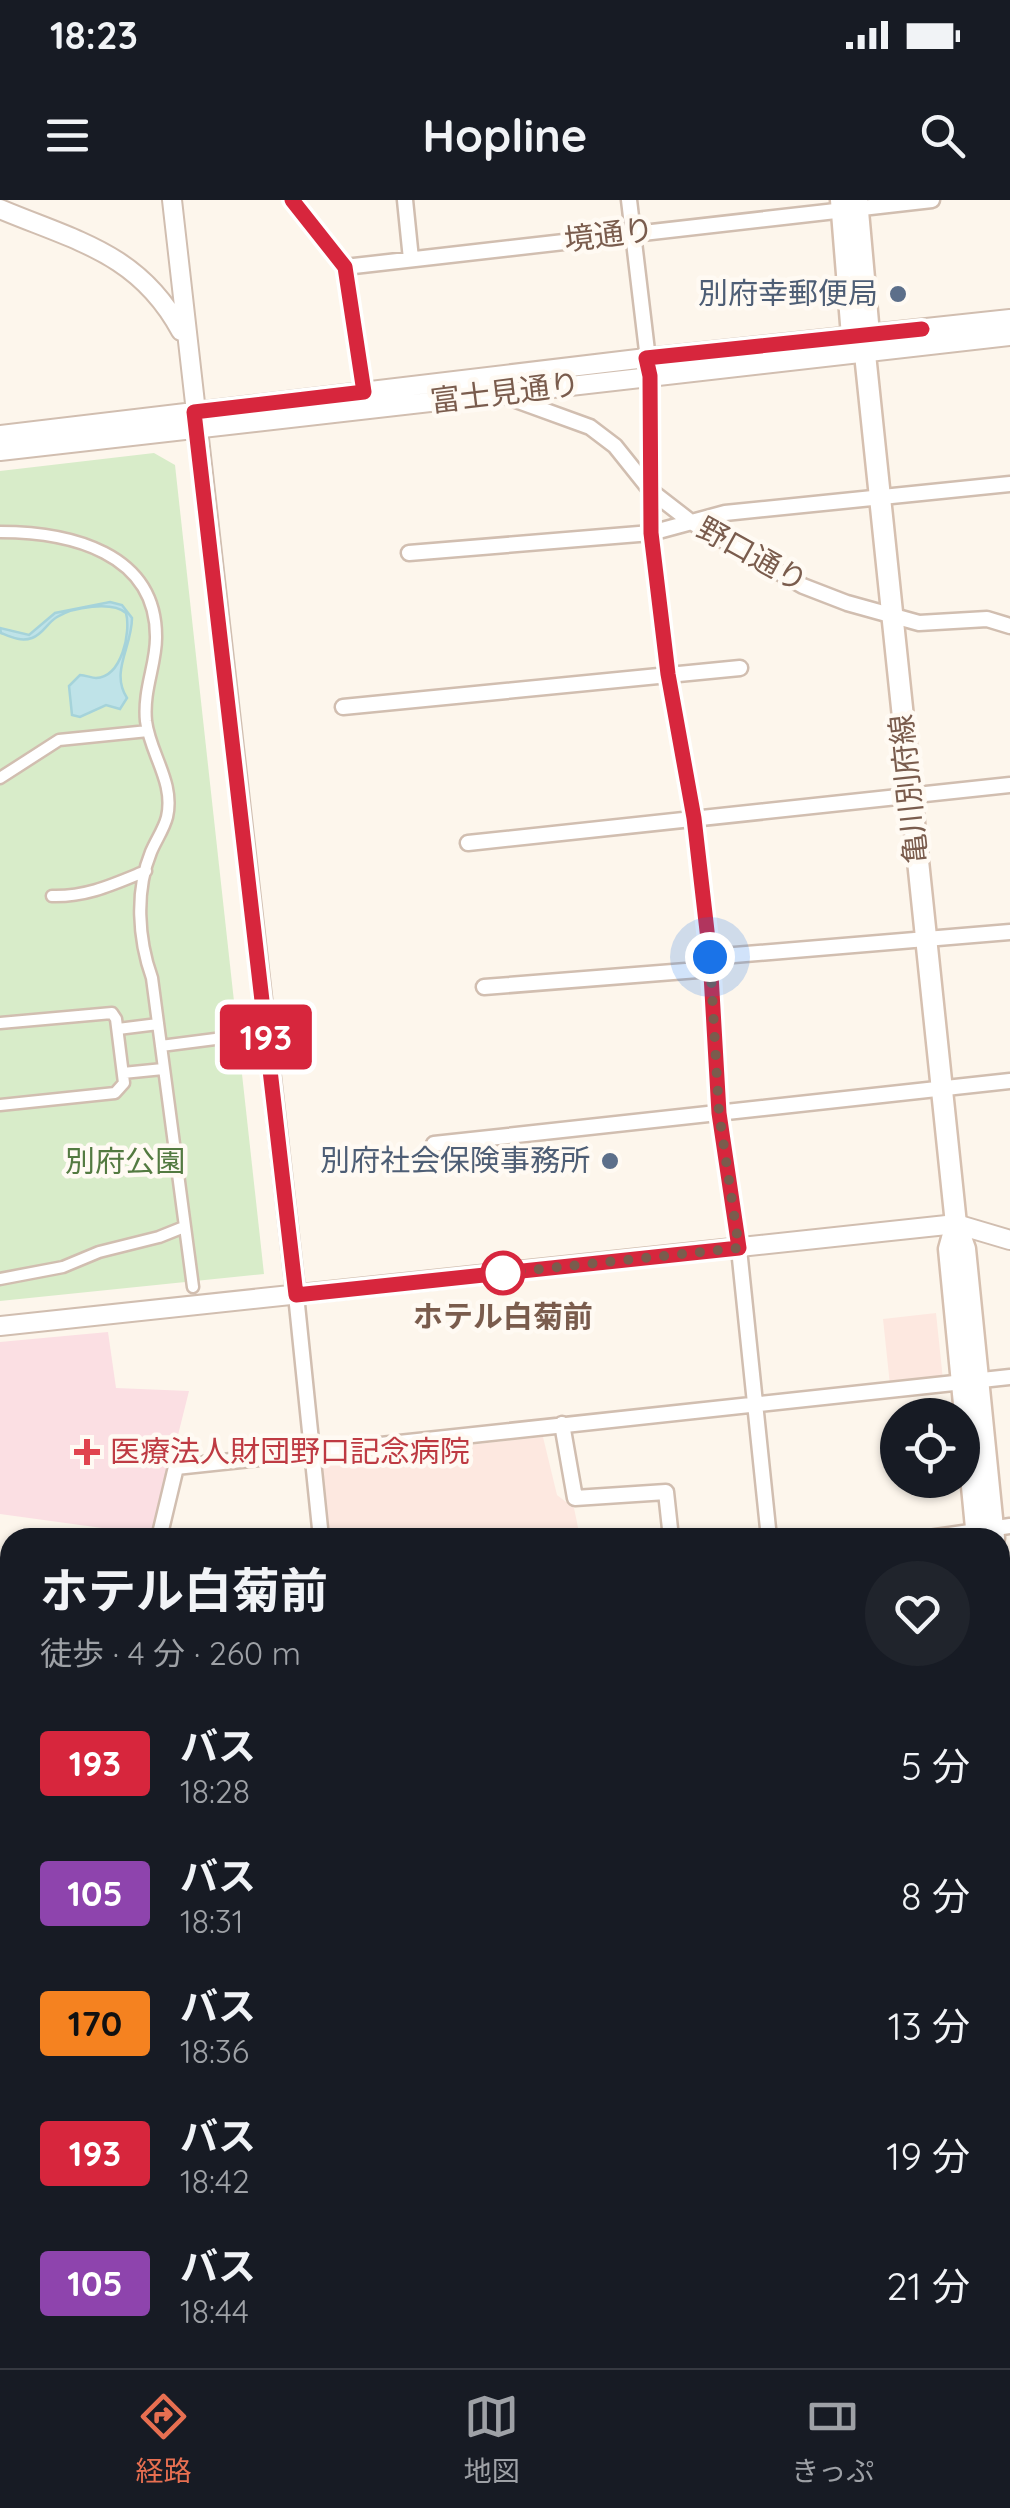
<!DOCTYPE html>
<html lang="ja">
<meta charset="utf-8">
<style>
:root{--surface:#171b24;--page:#20242c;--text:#f1f3f6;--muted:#9ea1a6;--line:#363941;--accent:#e76f51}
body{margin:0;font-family:Quicksand,"Noto Sans JP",sans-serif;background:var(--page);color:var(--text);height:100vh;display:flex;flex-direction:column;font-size:38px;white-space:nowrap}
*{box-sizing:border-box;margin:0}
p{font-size:32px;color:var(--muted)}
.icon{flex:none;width:55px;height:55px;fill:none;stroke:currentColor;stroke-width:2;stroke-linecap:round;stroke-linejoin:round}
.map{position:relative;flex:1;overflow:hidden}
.panel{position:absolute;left:0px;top:1328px;width:1010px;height:842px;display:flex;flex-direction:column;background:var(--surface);border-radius:30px 30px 0 0;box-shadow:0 2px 8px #0004}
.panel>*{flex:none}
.badge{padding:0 20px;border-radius:8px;font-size:35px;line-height:65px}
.tools{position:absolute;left:880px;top:1198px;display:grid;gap:20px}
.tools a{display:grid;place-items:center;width:100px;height:100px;border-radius:50%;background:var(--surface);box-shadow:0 2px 8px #0004;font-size:50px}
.you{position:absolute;width:50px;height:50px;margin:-25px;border:8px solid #fff;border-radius:50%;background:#1a73e8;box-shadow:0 0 0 15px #1a73e833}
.map>.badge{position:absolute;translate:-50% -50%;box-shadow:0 0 0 5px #fff}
.round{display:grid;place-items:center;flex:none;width:105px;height:105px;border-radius:52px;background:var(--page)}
.summary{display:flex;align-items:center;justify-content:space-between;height:170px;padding:0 40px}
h1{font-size:48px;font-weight:700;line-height:75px}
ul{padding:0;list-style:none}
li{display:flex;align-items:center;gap:30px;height:130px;padding:0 40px}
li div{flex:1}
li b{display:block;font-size:38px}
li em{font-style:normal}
li .badge{min-width:110px;font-weight:700;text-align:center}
.status{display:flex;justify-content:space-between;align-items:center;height:70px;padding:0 50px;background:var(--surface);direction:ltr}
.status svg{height:28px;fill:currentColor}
header{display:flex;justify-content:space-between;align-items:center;height:130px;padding:0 40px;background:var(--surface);font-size:45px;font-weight:700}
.menu{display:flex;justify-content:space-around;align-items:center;height:140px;border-top:2px solid var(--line);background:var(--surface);font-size:28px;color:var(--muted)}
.menu a{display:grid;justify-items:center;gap:5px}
.menu .active{color:var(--accent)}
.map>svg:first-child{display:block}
.commercial{fill:#fde8e0}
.medical{fill:#fbdfe3}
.green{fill:#d8ecc9}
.water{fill:#bfe3e8;stroke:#a5d3da;stroke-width:2.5}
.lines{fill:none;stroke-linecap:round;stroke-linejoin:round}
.pedestrian-casing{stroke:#d1beb0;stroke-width:15}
.minor-casing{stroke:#d1beb0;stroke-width:19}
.tertiary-casing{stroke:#d1beb0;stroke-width:22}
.secondary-casing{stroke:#d6c0b0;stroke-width:25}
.primary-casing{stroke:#dad1cd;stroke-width:28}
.pedestrian{stroke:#fff;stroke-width:10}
.minor{stroke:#fff;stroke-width:14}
.tertiary{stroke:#fff;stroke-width:18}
.secondary{stroke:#fff;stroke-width:20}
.primary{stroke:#fbd9a5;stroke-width:22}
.line-casing{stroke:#fff;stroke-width:22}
.line{stroke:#d7263d;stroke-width:15}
.walk{stroke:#7a5c4d;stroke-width:10;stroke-dasharray:0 18}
.service-dot{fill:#5c6f8a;stroke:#fffaf3;stroke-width:4}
.stop-dot{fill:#fff;stroke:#d7263d;stroke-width:5}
.health-dot{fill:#e0444e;stroke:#fffaf3;stroke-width:4}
.labels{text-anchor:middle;stroke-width:9;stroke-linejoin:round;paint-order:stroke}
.street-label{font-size:30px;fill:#7a5c4d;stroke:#fffaf3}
.service-label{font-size:30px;fill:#4e5e75;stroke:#fffaf3;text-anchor:end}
.park-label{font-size:30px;fill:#537a41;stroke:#fffaf3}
.stop-label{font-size:30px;font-weight:bold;fill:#7a5c4d;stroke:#fffaf3}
.health-label{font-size:30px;fill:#be3a42;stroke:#fffaf3;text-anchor:start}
</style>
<div class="status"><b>18:23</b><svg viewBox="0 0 49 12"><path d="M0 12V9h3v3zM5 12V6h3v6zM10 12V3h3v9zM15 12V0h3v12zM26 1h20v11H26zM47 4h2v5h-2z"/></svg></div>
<header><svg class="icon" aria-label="menu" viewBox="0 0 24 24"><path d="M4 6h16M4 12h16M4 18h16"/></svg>Hopline<svg class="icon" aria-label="search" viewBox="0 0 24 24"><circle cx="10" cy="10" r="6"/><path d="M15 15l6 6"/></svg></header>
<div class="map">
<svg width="1010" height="2168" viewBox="0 0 1010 2168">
<rect width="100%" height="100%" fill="#fdf6ec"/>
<path class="commercial" d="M936,1113L943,1180L890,1185L883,1119Z
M543,1237L557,1295L574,1308L580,1337H326L319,1266L323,1261Z"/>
<path class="medical" d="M108,1132L116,1188L189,1191L153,1335L0,1314V1142Z"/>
<path class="green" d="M154,253L175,265L264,1074L0,1101V271Z"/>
<path class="water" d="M110,402L122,405L132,418C132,447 110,472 127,498L120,509L106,505L80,517L72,515L69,486L80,475C86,475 91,478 96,478C122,477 131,432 126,413C112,401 73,407 57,417C47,423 43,434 32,438C21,442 11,437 1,433L0,428L29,435L55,413Z"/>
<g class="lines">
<g class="pedestrian-casing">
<path id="pedestrian" d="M0,332C69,332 157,352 156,438C156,465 143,490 146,521C150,554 175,582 167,617C164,629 156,640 151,652C135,691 138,739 152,778L193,1087
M0,578L59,540L148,531
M52,696C87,697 114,684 146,671
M0,823L112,813L116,819L124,883L115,893L0,905
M118,829L158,824
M161,846L254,834
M123,873L163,869
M0,1079L63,1067L99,1052L159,1037L184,1027"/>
</g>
<g class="minor-casing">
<path id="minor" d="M292,0L345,67L365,198
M405,0L411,59
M629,0L650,176L651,333L668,474L694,618L710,757L719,913L739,1049L769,1338
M345,67L932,0
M499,194L590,227L615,246L651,291L691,322L803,386L847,403L919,423L987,419L1010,426
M409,353L651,333L725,313L1010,284
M343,507L740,468
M468,643L1010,585
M710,757L1010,732
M484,787L711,769
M434,944L1010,881
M296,1095L321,1338
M562,1224L575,1298L666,1292L671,1338
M159,1338L176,1267L1010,1177
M929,1338L1010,1326
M1000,1685L1010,1684
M0,1854L10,1862
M1000,1925L1010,1924
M0,1972L10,1960
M409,2160L410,2168
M635,2160L636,2168
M853,2160L854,2168"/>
</g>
<g class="tertiary-casing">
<path id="tertiary" d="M172,0L296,1095
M0,9C76,41 139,53 181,131
M0,235L646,158L1010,119
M0,251L1010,136
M0,1126L956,1024L1010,1040
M0,1457L10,1456
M93,2168L162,2160"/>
</g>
<g class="secondary-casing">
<path id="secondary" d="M841,0L852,136L865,154
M857,0L869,134L865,154L956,1024L965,1049L994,1338
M956,1024L949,1049L977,1338
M1000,1396L1010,1487
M1000,1547L1010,1636"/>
</g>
<g class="primary-casing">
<path id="primary" d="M0,2065L10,2071
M1000,2074L1010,2073"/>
</g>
<use href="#pedestrian" class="pedestrian"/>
<use href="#minor" class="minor"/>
<use href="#tertiary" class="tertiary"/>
<use href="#secondary" class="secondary"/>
<use href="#primary" class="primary"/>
</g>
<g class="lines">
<g class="line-casing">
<path id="line" d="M292,0L345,67L364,192L194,212L296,1095L739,1048L719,913L710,757L694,618L668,474L651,333L650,176L646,158L922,129"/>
</g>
<use href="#line" class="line"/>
<path class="walk" d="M503,1073L739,1048L719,913L710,757"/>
</g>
<g class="service-dot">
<circle cx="898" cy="94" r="10"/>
<circle cx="610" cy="961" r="10"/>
</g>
<circle class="stop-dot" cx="503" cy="1073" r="20"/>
<path class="health-dot" d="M82 1237h10v10h10v10h-10v10h-10v-10h-10v-10h10z"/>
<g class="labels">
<g class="street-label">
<text transform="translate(609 35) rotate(-7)" y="10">境通り</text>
<text transform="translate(505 193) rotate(-7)" y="10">富士見通り</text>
<text transform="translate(752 355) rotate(29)" y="10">野口通り</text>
<text transform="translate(909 589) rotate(-96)" y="10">亀川別府線</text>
</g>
<g class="service-label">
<text x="878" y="104">別府幸郵便局</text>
<text x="590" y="971">別府社会保険事務所</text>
</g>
<g class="park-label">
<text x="125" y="972">別府公園</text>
</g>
<g class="stop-label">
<text x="503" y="1127">ホテル白菊前</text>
</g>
<g class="health-label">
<text x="110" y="1262">医療法人財団野口記念病院</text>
</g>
</g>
</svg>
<div class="tools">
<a><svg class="icon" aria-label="locate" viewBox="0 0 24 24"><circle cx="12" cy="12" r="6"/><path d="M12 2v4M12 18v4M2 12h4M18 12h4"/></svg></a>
</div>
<div class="you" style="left:710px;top:757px"></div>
<b class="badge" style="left:266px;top:837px;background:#d7263d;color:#fff">193</b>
<section class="panel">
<div class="summary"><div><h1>ホテル白菊前</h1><p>徒歩 · 4 分 · 260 m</p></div><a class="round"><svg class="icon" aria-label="heart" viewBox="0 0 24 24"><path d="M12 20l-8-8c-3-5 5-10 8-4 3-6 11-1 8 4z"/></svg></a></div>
<ul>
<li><span class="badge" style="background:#d7263d;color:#fff">193</span><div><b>バス</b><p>18:28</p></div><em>5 分</em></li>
<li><span class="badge" style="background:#8e44ad;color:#fff">105</span><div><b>バス</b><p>18:31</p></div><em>8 分</em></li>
<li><span class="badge" style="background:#f58220;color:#111">170</span><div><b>バス</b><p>18:36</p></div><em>13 分</em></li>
<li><span class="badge" style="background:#d7263d;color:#fff">193</span><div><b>バス</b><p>18:42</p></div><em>19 分</em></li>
<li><span class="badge" style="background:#8e44ad;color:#fff">105</span><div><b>バス</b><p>18:44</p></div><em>21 分</em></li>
</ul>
</section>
</div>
<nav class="menu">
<a class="active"><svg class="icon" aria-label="directions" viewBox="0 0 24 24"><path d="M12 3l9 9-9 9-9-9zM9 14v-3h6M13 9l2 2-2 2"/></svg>経路</a>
<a><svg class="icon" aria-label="map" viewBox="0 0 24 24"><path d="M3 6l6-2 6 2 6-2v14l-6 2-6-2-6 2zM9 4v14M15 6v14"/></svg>地図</a>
<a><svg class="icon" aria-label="tickets" viewBox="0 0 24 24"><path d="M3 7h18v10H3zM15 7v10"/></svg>きっぷ</a>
</nav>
